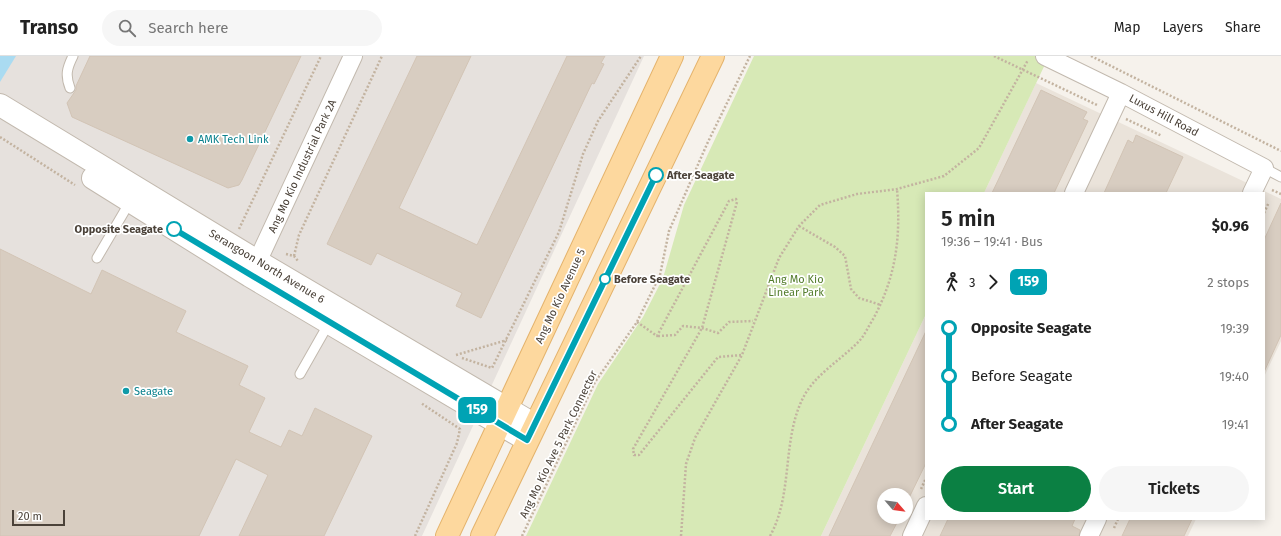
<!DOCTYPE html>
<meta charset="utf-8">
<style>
:root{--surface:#fff;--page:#f6f6f6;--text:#222;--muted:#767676;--line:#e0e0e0;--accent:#0b8043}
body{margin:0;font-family:"Fira Sans",sans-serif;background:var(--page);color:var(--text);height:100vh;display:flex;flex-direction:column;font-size:15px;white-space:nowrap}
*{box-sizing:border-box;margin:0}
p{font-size:13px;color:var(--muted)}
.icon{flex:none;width:22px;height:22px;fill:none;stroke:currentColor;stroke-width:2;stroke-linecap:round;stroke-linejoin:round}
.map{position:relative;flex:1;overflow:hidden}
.panel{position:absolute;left:925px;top:136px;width:340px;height:328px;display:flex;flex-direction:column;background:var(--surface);border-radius:0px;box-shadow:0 2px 10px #0003}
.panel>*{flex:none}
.badge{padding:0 8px;border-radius:6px;font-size:14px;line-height:26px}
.needle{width:26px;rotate:118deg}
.buttons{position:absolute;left:877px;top:432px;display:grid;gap:8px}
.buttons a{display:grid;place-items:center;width:36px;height:36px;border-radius:50%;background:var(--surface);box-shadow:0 2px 10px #0003;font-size:20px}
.scale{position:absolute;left:12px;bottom:10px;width:53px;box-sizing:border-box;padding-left:4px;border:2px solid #4b4239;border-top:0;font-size:11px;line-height:14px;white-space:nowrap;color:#4b4239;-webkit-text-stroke:3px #fff;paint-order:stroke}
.map>.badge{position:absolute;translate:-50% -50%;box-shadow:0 0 0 2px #fff}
.legs{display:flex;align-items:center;gap:6px;height:44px;padding:0 16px;font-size:13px}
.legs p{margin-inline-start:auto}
.summary{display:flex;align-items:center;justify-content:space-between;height:68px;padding:0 16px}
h1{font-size:22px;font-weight:600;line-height:30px}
.action{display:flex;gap:8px;margin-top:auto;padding:8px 16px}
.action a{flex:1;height:46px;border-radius:24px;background:var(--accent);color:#fff;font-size:16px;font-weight:600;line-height:46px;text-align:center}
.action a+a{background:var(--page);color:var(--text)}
ul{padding:0 16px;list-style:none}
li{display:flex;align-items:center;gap:14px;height:48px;font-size:15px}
li i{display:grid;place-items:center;width:6px;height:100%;margin:0 5px;background:currentColor}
li i::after{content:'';width:10px;height:10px;margin:-5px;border:3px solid;border-radius:50%;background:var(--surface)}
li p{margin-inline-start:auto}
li:first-child i{background:linear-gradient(#0000 50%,currentColor 0)}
li:last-child i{background:linear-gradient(currentColor 50%,#0000 0)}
header{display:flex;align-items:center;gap:24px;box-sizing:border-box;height:56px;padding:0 20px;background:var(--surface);border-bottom:1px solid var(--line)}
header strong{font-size:19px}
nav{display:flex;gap:22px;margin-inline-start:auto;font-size:14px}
.search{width:280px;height:36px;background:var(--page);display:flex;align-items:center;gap:10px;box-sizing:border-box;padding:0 14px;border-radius:22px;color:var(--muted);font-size:15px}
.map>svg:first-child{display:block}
.residential{fill:#eae3da;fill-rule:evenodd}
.industrial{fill:#e6e1dd}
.green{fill:#d7e9b6}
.water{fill:#aadbf1}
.building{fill:#d8cdc1;stroke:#d2c4b5}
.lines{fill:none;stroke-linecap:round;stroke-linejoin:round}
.service-casing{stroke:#c2b9ae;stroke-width:11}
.minor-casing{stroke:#c2b9ae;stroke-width:20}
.tertiary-casing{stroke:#c2b9ae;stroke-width:24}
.primary-casing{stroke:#e4b36c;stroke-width:24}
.path{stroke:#c3b3a0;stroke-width:2.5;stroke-dasharray:2 2;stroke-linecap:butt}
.service{stroke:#fff;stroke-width:9}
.minor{stroke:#fff;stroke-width:18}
.tertiary{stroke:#fff;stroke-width:22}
.primary{stroke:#fdd89e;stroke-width:22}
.line-1-casing{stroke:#fff;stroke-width:9}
.line-1{stroke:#00a3b4;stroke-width:6}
.culture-dot{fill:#0f9aa8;stroke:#fff;stroke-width:1.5}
.stop-1-dot{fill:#fff;stroke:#00a3b4;stroke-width:2}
.labels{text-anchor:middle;stroke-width:3.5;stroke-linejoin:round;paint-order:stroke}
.street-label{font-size:11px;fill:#4b4239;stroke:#fff}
.culture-label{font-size:11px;fill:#0d838f;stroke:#fff;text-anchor:start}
.stop-label{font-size:11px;font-weight:bold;fill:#4b4239;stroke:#fff;text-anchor:start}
.park-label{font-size:11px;fill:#537d2c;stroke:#fff}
</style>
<header>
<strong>Transo</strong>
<div class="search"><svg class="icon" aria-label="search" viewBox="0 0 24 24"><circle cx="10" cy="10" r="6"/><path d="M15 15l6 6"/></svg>Search here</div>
<nav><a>Map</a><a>Layers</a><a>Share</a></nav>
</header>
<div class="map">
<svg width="1281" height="480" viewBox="0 0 1281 480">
<rect width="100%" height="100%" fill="#f6f2ec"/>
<path class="residential" d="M1036,27L1281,143V285L1264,321V137H984Z
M926,258V463H1196L1188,480H821ZM884,439H906V461H884Z"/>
<path class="industrial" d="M0,0H644L422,480H0Z"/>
<path class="green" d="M754,0H1049L984,137H926V258L821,480H526L598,328L643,261L663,222L684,149Z"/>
<path class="water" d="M0,0H16L0,26Z"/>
<path class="building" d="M90,0H301L242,124L239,129L228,132L72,61L67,47L76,34V30Z
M417,0H471L399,152L477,189L567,0H605L601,7L604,8L594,28L592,27L481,262L456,250L462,237L377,197L371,209L327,188Z
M1041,34L1087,56L1083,63L1088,65L1054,137H992Z
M1136,79L1183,101L1166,137H1104L1128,84L1133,87Z
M1281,147V279L1264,316V184Z
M0,193L91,238L102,214L186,255L176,276L248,310L239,329L265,342L249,376L281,391L289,374L302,380L315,352L372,380L324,480H239L268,419L236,403L199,480H0Z
M926,275V407L906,448V439H884V461H900L890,480H829Z
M948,463H1075L1072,470L1080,474L1079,480H940Z
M1130,463H1192L1184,480H1122Z"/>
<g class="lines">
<g class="service-casing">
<path id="service" d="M70,32C65,19 67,12 73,0
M1264,112L1281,121
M97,202L131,144
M300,318L329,267"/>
</g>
<g class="minor-casing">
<path id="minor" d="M1045,0L1121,37L1264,112L1252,137
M1074,137L1121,37
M252,217L353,0
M912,480L926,450
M1089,480L1097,463"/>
</g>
<g class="tertiary-casing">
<path id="tertiary" d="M0,49L257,205L535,369
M93,122L250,220L527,384"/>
</g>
<g class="primary-casing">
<path id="primary" d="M447,480L672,0
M482,480L713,0"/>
</g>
<path class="path" d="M994,0L1097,49
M1091,0L1281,95
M1126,63L1162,80
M0,81L75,129
M1272,134L1281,138
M1264,157L1269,146
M799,170L835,191L845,200L851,233L859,242L881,249
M239,173L321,0
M286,198L294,200L298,205
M294,200L299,179L382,0
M637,266L657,280L729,145L736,143L737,146L702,272L633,393L634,399H639L718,301L742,299
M658,280L675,279L683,270L702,272L718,277L729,266L753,265
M456,299L507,284
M462,302L492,312L559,176L583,98L598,65L641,0
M921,433L926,422
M1114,472L1118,463
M415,480L457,387L460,373L421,347
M522,480L595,326L637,266L660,219L669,175L707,88L750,0
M681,480L686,408L695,382L742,299L779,202L799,170L820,149L857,138L897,133L944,120L979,92L1028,4
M770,480C793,439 782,386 802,344C814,318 842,304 861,283C865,278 868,271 872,265C896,222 901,182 897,133"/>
<use href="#service" class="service"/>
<use href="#minor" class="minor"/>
<use href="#tertiary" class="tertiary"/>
<use href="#primary" class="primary"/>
</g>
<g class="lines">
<g class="line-1-casing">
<path id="line-1" d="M174,173L527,384L656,119"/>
</g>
<use href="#line-1" class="line-1"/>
</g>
<g class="culture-dot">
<circle cx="190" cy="83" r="4"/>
<circle cx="126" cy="335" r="4"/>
</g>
<g class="stop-1-dot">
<circle cx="656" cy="119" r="7"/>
<circle cx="174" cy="173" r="7"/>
<circle cx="605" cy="223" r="5"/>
</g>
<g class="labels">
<g class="street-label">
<text transform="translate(1164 59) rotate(28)" y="4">Luxus Hill Road</text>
<text transform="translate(302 110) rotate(-65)" y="4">Ang Mo Kio Industrial Park 2A</text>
<text transform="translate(267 210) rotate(31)" y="4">Serangoon North Avenue 6</text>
<text transform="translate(560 240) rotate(-65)" y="4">Ang Mo Kio Avenue 5</text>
<text transform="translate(558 388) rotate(-64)" y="4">Ang Mo Kio Ave 5 Park Connector</text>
</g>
<g class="culture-label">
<text x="198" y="87">AMK Tech Link</text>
<text x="134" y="339">Seagate</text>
</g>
<g class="stop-label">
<text x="667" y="123">After Seagate</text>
<text x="163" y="177" text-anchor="end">Opposite Seagate</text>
<text x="614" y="227">Before Seagate</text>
</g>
<g class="park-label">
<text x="796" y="227">Ang Mo Kio<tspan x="796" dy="13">Linear Park</tspan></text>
</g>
</g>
</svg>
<div class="buttons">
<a><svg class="needle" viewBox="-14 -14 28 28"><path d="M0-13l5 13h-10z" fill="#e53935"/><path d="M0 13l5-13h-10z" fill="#767676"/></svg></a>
</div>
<div class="scale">20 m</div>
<b class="badge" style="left:477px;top:354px;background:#00a3b4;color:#fff">159</b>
<section class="panel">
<div class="summary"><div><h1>5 min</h1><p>19:36 – 19:41 · Bus</p></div><b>$0.96</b></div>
<div class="legs"><svg class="icon" aria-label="walk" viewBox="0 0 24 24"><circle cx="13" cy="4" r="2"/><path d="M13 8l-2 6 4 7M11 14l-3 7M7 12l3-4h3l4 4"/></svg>3<svg class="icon" aria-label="forward" viewBox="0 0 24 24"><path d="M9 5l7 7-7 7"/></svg><b class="badge" style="background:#00a3b4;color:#fff">159</b><p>2 stops</p></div>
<ul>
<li><i style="color:#00a3b4"></i><b>Opposite Seagate</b><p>19:39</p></li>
<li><i style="color:#00a3b4"></i><span>Before Seagate</span><p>19:40</p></li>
<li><i style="color:#00a3b4"></i><b>After Seagate</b><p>19:41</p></li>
</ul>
<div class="action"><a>Start</a><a>Tickets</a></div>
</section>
</div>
